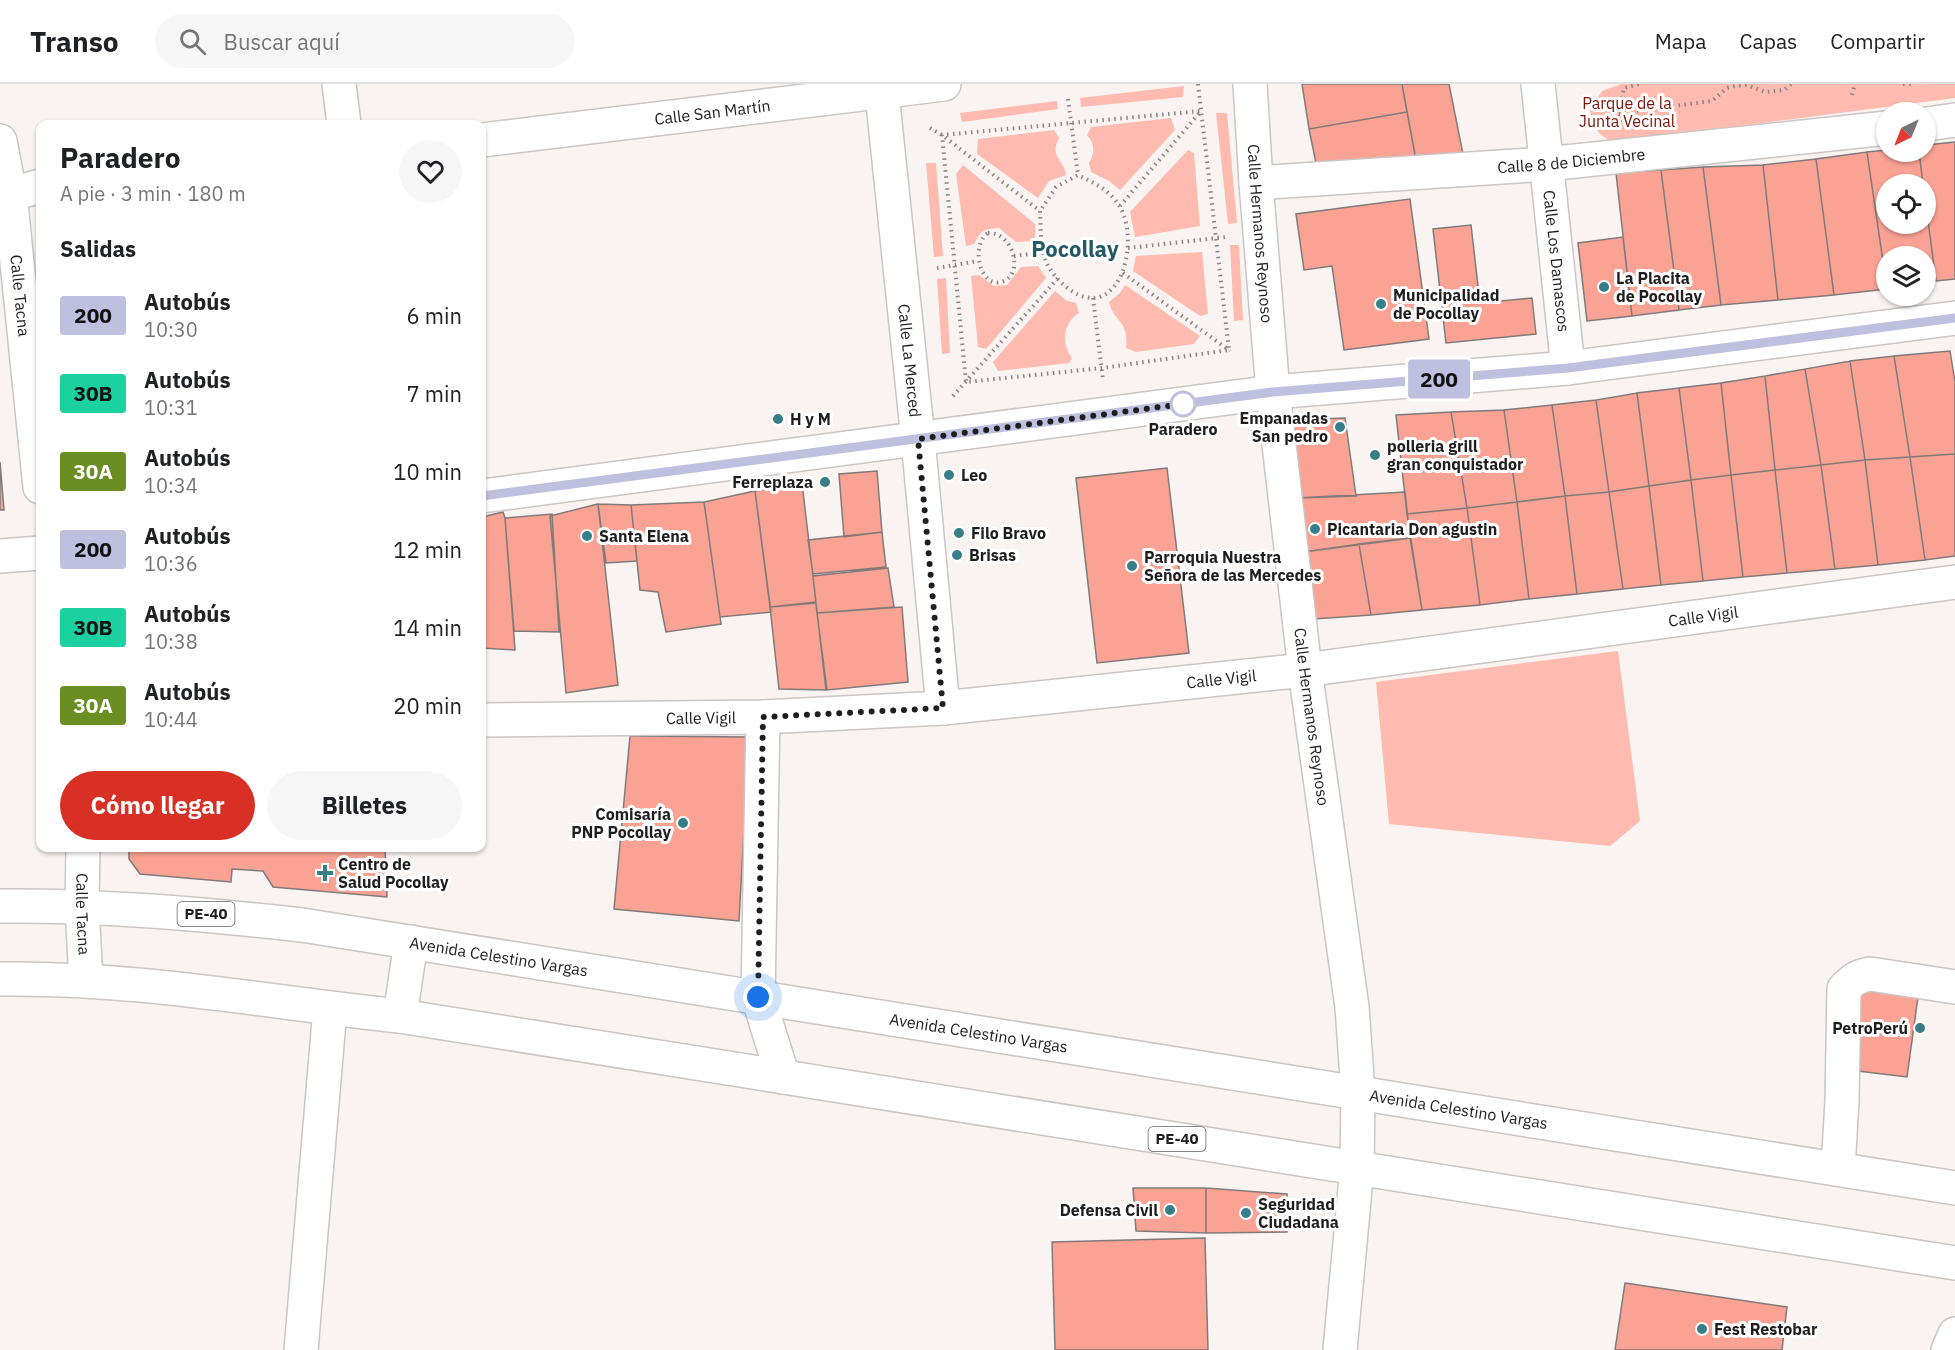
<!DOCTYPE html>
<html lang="es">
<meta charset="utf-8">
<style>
:root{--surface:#fff;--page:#f6f6f6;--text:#202124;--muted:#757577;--line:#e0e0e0;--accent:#d93025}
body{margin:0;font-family:"IBM Plex Sans",sans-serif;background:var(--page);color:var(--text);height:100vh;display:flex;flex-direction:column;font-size:22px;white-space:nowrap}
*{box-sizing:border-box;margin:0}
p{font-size:20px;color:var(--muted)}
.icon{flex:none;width:33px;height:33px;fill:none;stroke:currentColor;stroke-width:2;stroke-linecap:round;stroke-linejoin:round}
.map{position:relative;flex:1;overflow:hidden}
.side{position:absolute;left:36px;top:36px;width:450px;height:732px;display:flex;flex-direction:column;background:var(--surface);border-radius:12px;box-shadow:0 2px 4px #0004}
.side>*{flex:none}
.badge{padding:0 12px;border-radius:4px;font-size:21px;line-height:39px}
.needle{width:39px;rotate:223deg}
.controls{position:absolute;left:1876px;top:18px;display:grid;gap:12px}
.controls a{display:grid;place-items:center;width:60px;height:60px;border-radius:50%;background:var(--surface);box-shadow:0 2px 4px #0004;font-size:30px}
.you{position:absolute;width:30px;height:30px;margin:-15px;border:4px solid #fff;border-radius:50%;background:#1a73e8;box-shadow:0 0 0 9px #1a73e833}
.map>.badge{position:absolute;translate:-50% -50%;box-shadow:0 0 0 3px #fff}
h2{padding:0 24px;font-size:22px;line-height:54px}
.round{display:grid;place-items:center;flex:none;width:63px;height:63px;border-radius:32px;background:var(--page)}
.head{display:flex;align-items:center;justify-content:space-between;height:102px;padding:0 24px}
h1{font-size:28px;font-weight:700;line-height:45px}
.cta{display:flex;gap:12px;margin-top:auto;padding:12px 24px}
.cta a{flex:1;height:69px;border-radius:36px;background:var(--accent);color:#fff;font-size:24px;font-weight:700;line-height:69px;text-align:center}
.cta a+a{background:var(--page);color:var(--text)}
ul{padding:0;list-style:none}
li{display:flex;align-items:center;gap:18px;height:78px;padding:0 24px}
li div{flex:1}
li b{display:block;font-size:22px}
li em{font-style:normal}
li .badge{min-width:66px;font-weight:700;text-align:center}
header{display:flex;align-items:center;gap:36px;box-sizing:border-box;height:84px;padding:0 30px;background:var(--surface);border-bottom:2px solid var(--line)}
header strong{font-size:28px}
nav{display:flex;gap:33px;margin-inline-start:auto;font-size:21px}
.search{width:420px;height:54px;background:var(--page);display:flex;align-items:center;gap:15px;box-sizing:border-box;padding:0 21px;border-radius:33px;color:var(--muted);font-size:22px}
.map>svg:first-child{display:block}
.green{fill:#ffbbaf}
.building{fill:#faa293;stroke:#807b7a;stroke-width:1.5}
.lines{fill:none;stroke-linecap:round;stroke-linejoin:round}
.minor-casing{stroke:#cbc5c4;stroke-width:36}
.highway-casing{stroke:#cbc5c4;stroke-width:36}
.path{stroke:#888584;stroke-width:4;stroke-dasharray:1.5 4.5;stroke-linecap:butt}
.minor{stroke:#fff;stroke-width:33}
.highway{stroke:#fff;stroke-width:33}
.line-casing{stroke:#fff;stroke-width:14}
.line{stroke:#bfbfdf;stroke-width:9}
.walk{stroke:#1f1d1d;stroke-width:6;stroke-dasharray:0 10.8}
.poi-dot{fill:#387e89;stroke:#fff;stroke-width:2}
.stop-dot{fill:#fff;stroke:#bfbfdf;stroke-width:3}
.labels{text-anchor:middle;stroke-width:6;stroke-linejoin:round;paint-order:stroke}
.shield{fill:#fff;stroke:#626161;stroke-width:1.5}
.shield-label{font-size:15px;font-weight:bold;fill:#1f1d1d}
.park-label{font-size:16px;fill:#791107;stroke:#fff}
.street-label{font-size:16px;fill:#1f1d1d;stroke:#fff}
.poi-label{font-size:16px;font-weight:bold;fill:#1f1d1d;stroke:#fff;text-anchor:start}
.stop-label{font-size:16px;font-weight:bold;fill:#1f1d1d;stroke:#fff}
.district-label{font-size:22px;font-weight:bold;fill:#225b64;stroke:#fff}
</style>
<header>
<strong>Transo</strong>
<div class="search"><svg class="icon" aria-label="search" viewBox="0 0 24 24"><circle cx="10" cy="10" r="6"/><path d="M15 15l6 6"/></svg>Buscar aquí</div>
<nav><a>Mapa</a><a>Capas</a><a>Compartir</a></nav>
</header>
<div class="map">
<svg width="1955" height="1266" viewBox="0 0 1955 1266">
<rect width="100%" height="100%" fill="#f9f3f2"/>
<path class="green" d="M1621,0H1955V14L1618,58C1599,55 1593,44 1590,26L1602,7Z
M1184,2L1183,13L1081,23L1080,14Z
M1057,17L1058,25L962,38L960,29Z
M1216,29H1227L1237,139L1228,140Z
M1171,34L1175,46L1120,106L1109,97L1091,88L1089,79C1095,69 1095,60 1087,51L1091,43Z
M1054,46L1059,54C1049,73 1064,75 1066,91L1049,97L1038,114L977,70L978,55Z
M1188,66L1194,69L1200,142L1135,153L1130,128Z
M926,79H936L943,172L934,173Z
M963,81L1035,140V157L1016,158L999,144C983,145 982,146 974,160L966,162L956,90Z
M1230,161H1239L1243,236L1234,237Z
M1202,168L1208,230L1200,232L1133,187L1136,172Z
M1038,182L1046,194L986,265L978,263L971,192L979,191L994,202L1007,201L1021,183Z
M946,194L950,269L942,270L937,195Z
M1125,201L1200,252L1194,260L1136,268L1126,264C1129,235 1114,239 1109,218L1120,209Z
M1055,207L1067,217L1076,219L1079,229C1063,239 1061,259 1072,274L1069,279L998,287L993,278Z
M1618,567L1640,737L1610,762L1389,740L1376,598Z"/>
<path class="building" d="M1302,0H1402L1407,28L1309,45Z
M1402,0H1449L1463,70L1416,76Z
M1407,28L1416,76L1318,89L1309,45Z
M1955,58V195L1936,197L1926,122V100H1923L1919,68H1926V61Z
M1887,66V68H1919L1923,100H1887V140H1926V122L1936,197L1926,199V172H1887V205L1867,68Z
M1867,68L1887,205L1834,211L1816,75Z
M1816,75L1834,211L1778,216L1763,81Z
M1763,81L1778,216L1721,221L1703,83Z
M1703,83L1721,221L1679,226L1661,86Z
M1661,86L1679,226L1632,232L1616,89Z
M1410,115L1429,255L1344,266L1332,182L1304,186L1296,130Z
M1471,141L1480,219L1532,214L1536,250L1446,259L1433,145Z
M1623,153L1632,232L1587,237L1578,159Z
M1950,267L1955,298V370L1910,373L1894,272Z
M1894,272L1910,373L1865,376L1850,277Z
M1850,277L1865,376L1821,381L1805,285Z
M1805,285L1821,381L1775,386L1765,292Z
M1765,292L1775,386L1731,391L1721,299Z
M1721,299L1731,391L1691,396L1679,304Z
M1679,304L1691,396L1649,402L1637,309Z
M1637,309L1649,402L1609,408L1596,316Z
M1596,316L1609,408L1565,412L1552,321Z
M1552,321L1565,412L1517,418L1504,326Z
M1504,326L1517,418L1467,424L1451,328Z
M1451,328L1467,424L1407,430L1396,331Z
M1345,334L1356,412L1298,414L1289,336Z
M1955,370V472L1925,476L1910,373Z
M1910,373L1925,476L1878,481L1865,376Z
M1865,376L1878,481L1835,485L1821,381Z
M0,378L4,426H0Z
M1821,381L1835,485L1787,489L1775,386Z
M1167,384L1189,569L1097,579L1076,394Z
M1775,386L1787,489L1743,493L1731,391Z
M877,387L882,448L844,453L839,390Z
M1731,391L1743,493L1703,497L1691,396Z
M1691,396L1703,497L1661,501L1649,402Z
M802,399L816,518L770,523L755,407Z
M1649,402L1661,501L1623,505L1609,408Z
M755,407L771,528L720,533L704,418Z
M1405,408L1410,454L1304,468L1298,414Z
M1609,408L1623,505L1577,510L1565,412Z
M1565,412L1577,510L1529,515L1517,418Z
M704,418L721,540L666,548L658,508L640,506L631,421Z
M1517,418L1529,515L1480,521L1467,424Z
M598,420L618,601L566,609L550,432Z
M598,420L631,421L637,477L606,479Z
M1467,424L1480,521L1422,526L1407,430Z
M503,428L505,434L515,566L482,564V433Z
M552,430L559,548L514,547L505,434Z
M882,448L886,483L813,490L808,456Z
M1410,454L1422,526L1371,531L1359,460Z
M1359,460L1371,531L1314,535L1304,468Z
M888,484L894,523L817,529L813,492Z
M816,519L826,606L779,605L770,523Z
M902,523L908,598L827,606L817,529Z
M630,652L749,653L739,837L614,825Z
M129,764H385L387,813L273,803L263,787L232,785L231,798L140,790L129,775Z
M1860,906L1918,913L1907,993L1850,986Z
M1133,1104H1206V1149L1136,1147Z
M1206,1104L1287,1110V1148L1206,1149Z
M1205,1154L1208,1266H1055L1052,1158Z
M1625,1199L1787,1223L1782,1266H1615Z"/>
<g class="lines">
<g class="minor-casing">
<g id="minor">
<path d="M339,0L344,40"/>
<path id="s1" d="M881,0L918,355L943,624"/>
<path id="s2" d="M1250,0L1256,99L1273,308L1305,586L1352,923L1358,1008L1357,1084L1340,1266"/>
<path id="s3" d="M1538,0L1568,284"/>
<path d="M1926,40L1955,36"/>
<path id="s4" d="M482,56L944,0"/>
<path id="s5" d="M0,57L10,110L40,403"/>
<path id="s6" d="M1256,99L1547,80L1887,44"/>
<path d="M0,114L40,102"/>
<path d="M482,412L1273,308L1568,284L1955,234"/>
<path d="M0,472L40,469"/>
<path d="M763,633L758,913L783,993"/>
<path id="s7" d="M482,636L763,633L943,624L1305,586L1955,498"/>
<path id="s8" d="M83,764L82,823L86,897"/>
<path d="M1838,1085L1842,1017L1844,905C1852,896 1858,892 1870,890L1955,903"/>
<path d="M301,1266L330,925"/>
<path d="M1948,1266L1955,1250"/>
</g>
</g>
<g class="highway-casing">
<g id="highway">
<path id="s9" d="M0,822C101,821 202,830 302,841L1955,1104"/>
<path d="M0,895C135,893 267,918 400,932L1955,1179"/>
<path d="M400,932L411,858"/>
</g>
</g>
<path class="path" d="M1198,0L1229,266L1102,284L966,298L942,51L1201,27
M1903,0H1912
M1852,11L1855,0
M1068,15L1078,91
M1619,29L1712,17L1727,4L1735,2L1747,1L1765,8L1784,6L1791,0
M1623,37L1619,29L1624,4L1639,0
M930,44L942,51L1040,127C1041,143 1040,163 1046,177C1053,196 1083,223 1104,211C1130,197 1135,143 1118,120C1108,105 1094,99 1078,91L1056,103L1040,127
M1120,122L1201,27
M988,149C1014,148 1025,192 1001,198C980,204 970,161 988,149Z
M1128,164L1226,153
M1014,172L1044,168
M937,184L978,177
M1123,189L1230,267
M1093,214L1103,296
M953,312L1058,194"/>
<use href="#minor" class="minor"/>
<use href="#highway" class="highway"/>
</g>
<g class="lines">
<g class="line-casing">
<path id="line" d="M482,412L1273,308L1568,284L1955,234"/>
</g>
<use href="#line" class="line"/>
<path class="walk" d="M758,913L763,633L943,624L918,355L1183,320"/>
</g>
<g class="poi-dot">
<circle cx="1604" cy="203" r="6"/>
<circle cx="1381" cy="220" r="6"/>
<circle cx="778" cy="335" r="6"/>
<circle cx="1340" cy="343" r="6"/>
<circle cx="1375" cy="371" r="6"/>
<circle cx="949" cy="391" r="6"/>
<circle cx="825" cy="398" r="6"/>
<circle cx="1315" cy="445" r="6"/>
<circle cx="959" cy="449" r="6"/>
<circle cx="587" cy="452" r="6"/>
<circle cx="957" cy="471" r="6"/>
<circle cx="1132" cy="482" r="6"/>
<circle cx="683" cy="739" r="6"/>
<path d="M322 780h6v6h6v6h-6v6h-6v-6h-6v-6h6z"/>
<circle cx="1920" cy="944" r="6"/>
<circle cx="1170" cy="1126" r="6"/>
<circle cx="1246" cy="1129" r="6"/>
<circle cx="1702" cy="1245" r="6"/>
</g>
<circle class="stop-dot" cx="1183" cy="320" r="12"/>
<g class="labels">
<g class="shield">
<rect x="177.5" y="818" width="57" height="24" rx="4.5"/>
<rect x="1148.5" y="1043" width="57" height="24" rx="4.5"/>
</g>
<g class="shield-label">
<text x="206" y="835">PE-40</text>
<text x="1177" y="1060">PE-40</text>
</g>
<g class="park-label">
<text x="1627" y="25">Parque de la<tspan x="1627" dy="18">Junta Vecinal</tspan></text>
</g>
<g class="street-label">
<text dy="6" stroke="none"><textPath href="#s4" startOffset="232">Calle San Martín</textPath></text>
<text dy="6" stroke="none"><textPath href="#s6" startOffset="316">Calle 8 de Diciembre</textPath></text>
<text dy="6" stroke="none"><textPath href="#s2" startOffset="150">Calle Hermanos Reynoso</textPath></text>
<text dy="6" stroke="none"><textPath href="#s3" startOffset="178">Calle Los Damascos</textPath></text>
<text dy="6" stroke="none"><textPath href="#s5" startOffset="156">Calle Tacna</textPath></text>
<text dy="6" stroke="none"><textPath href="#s1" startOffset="278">Calle La Merced</textPath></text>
<text dy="6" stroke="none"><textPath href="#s7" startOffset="1227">Calle Vigil</textPath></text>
<text dy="6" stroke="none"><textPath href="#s7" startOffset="741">Calle Vigil</textPath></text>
<text dy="6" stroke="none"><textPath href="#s2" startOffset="636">Calle Hermanos Reynoso</textPath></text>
<text dy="6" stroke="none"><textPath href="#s7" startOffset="219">Calle Vigil</textPath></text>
<text dy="6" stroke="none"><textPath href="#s8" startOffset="66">Calle Tacna</textPath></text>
<text dy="6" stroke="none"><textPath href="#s9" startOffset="502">Avenida Celestino Vargas</textPath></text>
<text dy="6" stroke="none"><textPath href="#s9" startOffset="988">Avenida Celestino Vargas</textPath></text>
<text dy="6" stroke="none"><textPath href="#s9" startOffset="1474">Avenida Celestino Vargas</textPath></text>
</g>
<g class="poi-label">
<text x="1616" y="200">La Placita<tspan x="1616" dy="18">de Pocollay</tspan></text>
<text x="1393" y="217">Municipalidad<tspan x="1393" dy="18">de Pocollay</tspan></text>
<text x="1328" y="340" text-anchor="end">Empanadas<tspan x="1328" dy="18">San pedro</tspan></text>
<text x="790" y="341">H y M</text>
<text x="1387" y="368">polleria grill<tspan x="1387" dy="18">gran conquistador</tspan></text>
<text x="961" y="397">Leo</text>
<text x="813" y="404" text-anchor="end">Ferreplaza</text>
<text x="1327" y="451">Picantaria Don agustin</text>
<text x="971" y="455">Filo Bravo</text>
<text x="599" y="458">Santa Elena</text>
<text x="969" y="477">Brisas</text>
<text x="1144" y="479">Parroquia Nuestra<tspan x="1144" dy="18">Señora de las Mercedes</tspan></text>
<text x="671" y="736" text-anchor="end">Comisaría<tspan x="671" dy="18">PNP Pocollay</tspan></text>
<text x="338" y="786">Centro de<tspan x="338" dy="18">Salud Pocollay</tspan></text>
<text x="1908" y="950" text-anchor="end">PetroPerú</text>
<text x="1258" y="1126">Seguridad<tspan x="1258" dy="18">Ciudadana</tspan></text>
<text x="1158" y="1132" text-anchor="end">Defensa Civil</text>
<text x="1714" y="1251">Fest Restobar</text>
</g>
<g class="stop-label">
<text x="1183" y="351">Paradero</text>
</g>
<g class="district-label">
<text x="1075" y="173">Pocollay</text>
</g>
</g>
</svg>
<div class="controls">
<a><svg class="needle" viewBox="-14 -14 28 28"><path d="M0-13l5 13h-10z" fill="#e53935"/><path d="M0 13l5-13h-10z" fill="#757577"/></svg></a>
<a><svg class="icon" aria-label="locate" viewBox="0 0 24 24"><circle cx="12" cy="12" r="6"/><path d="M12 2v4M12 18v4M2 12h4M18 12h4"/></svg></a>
<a><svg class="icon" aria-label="layers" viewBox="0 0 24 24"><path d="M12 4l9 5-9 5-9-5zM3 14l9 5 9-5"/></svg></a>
</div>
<div class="you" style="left:758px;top:913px"></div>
<b class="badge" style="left:1439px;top:295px;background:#bfbfdf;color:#111">200</b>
<section class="side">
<div class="head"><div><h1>Paradero</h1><p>A pie · 3 min · 180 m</p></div><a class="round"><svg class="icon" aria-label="heart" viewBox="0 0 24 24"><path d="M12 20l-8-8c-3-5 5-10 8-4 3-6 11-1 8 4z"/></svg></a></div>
<h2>Salidas</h2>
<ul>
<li><span class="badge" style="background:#bfbfdf;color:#111">200</span><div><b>Autobús</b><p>10:30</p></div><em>6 min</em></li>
<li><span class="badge" style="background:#1bd19f;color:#111">30B</span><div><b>Autobús</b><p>10:31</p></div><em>7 min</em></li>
<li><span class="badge" style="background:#6b8e23;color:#fff">30A</span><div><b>Autobús</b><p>10:34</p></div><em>10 min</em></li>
<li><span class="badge" style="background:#bfbfdf;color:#111">200</span><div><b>Autobús</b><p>10:36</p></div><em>12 min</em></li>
<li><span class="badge" style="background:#1bd19f;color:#111">30B</span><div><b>Autobús</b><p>10:38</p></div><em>14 min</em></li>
<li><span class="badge" style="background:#6b8e23;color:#fff">30A</span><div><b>Autobús</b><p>10:44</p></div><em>20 min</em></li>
</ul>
<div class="cta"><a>Cómo llegar</a><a>Billetes</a></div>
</section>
</div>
